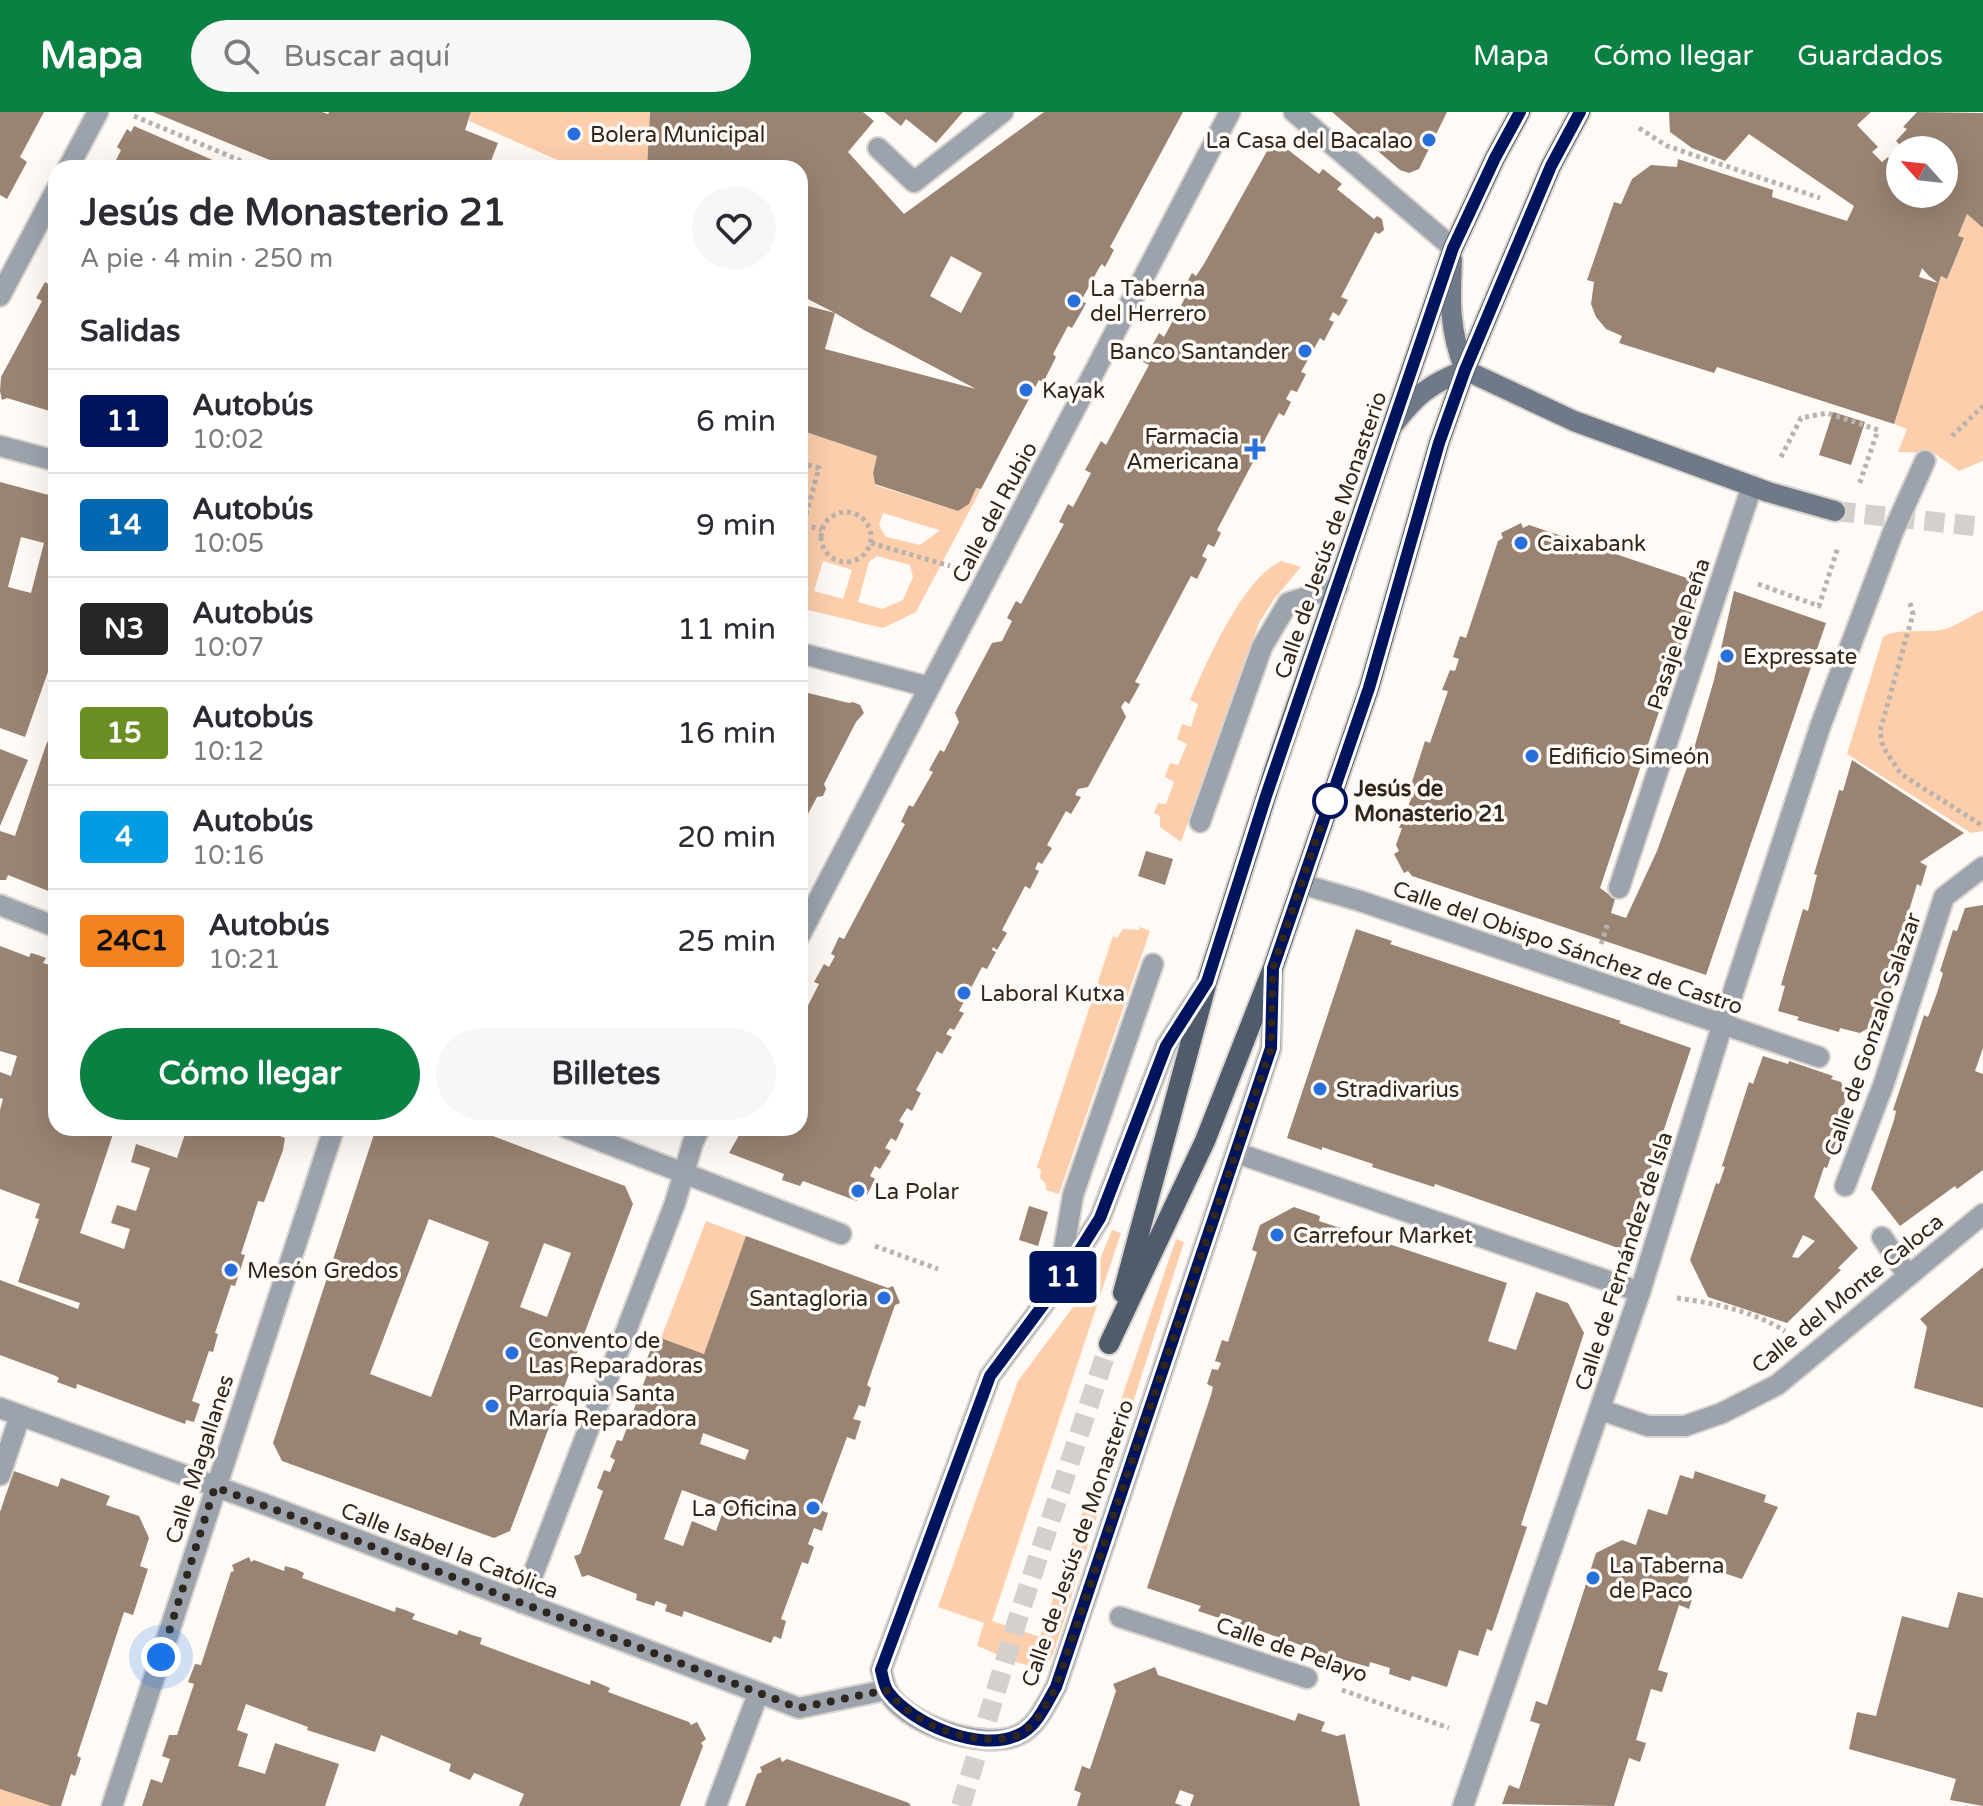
<!DOCTYPE html>
<html lang="es">
<meta charset="utf-8">
<style>
:root{--surface:#fff;--page:#f7f7f7;--text:#2b2b33;--muted:#7c7c81;--line:#e1e1e2;--accent:#0b8043}
body{margin:0;font-family:"Varela Round",sans-serif;background:var(--page);color:var(--text);height:100vh;display:flex;flex-direction:column;font-size:30px;white-space:nowrap}
*{box-sizing:border-box;margin:0}
p{font-size:26px;color:var(--muted)}
.icon{flex:none;width:44px;height:44px;fill:none;stroke:currentColor;stroke-width:2;stroke-linecap:round;stroke-linejoin:round}
.map{position:relative;flex:1;overflow:hidden}
.drawer{position:absolute;left:48px;top:48px;width:760px;height:976px;display:flex;flex-direction:column;background:var(--surface);border-radius:24px;box-shadow:0 8px 32px #0002}
.drawer>*{flex:none}
.badge{padding:0 16px;border-radius:6px;font-size:28px;line-height:52px}
.needle{width:52px;rotate:297deg}
.controls{position:absolute;left:1886px;top:24px;display:grid;gap:16px}
.controls a{display:grid;place-items:center;width:72px;height:72px;border-radius:50%;background:var(--surface);box-shadow:0 8px 32px #0002;font-size:40px}
.you{position:absolute;width:40px;height:40px;margin:-20px;border:6px solid #fff;border-radius:50%;background:#1a73e8;box-shadow:0 0 0 12px #1a73e833}
.map>.badge{position:absolute;translate:-50% -50%;box-shadow:0 0 0 4px #fff}
h2{padding:0 32px;font-size:30px;line-height:72px}
.round{display:grid;place-items:center;flex:none;width:84px;height:84px;border-radius:42px;background:var(--page)}
.head{display:flex;align-items:center;justify-content:space-between;height:136px;padding:0 32px}
h1{font-size:38px;font-weight:700;line-height:60px}
.button{display:flex;gap:16px;margin-top:auto;padding:16px 32px}
.button a{flex:1;height:92px;border-radius:48px;background:var(--accent);color:#fff;font-size:32px;font-weight:700;line-height:92px;text-align:center}
.button a+a{background:var(--page);color:var(--text)}
ul{padding:0;list-style:none}
li{display:flex;align-items:center;gap:24px;height:104px;padding:0 32px;border-top:2px solid var(--line)}
li div{flex:1}
li b{display:block;font-size:30px}
li em{font-style:normal}
li .badge{min-width:88px;font-weight:700;text-align:center}
header{display:flex;align-items:center;gap:48px;box-sizing:border-box;height:112px;padding:0 40px;background:var(--accent);color:#fff}
header strong{font-size:38px}
nav{display:flex;gap:44px;margin-inline-start:auto;font-size:28px}
.search{width:560px;height:72px;background:var(--page);display:flex;align-items:center;gap:20px;box-sizing:border-box;padding:0 28px;border-radius:44px;color:var(--muted);font-size:30px}
.map>svg:first-child{display:block}
.green{fill:#fcceac;fill-rule:evenodd}
.building{fill:#998372;fill-rule:evenodd}
.lines{fill:none;stroke-linecap:round;stroke-linejoin:round}
.secondary-tunnel{stroke:#d5d0cb;stroke-width:20;stroke-dasharray:20 10;stroke-linecap:butt}
.primary-tunnel{stroke:#d5d0cb;stroke-width:20;stroke-dasharray:20 10;stroke-linecap:butt}
.lane-casing{stroke:#dad4cf;stroke-width:24}
.street-casing{stroke:#dad4cf;stroke-width:24}
.secondary-casing{stroke:#dad4cf;stroke-width:24}
.primary-casing{stroke:#dad4cf;stroke-width:24}
.path{stroke:#b9b2ad;stroke-width:5;stroke-dasharray:4 4;stroke-linecap:butt}
.lane{stroke:#9ca3ad;stroke-width:20}
.street{stroke:#9ca3ad;stroke-width:20}
.secondary{stroke:#6f7987;stroke-width:20}
.primary{stroke:#505b6c;stroke-width:20}
.line-casing{stroke:#fff;stroke-width:18}
.line{stroke:#00135d;stroke-width:12}
.walk{stroke:#2f261f;stroke-width:8;stroke-dasharray:0 14.4}
.poi-dot{fill:#2770dc;stroke:#fffaf6;stroke-width:3}
.stop-dot{fill:#fff;stroke:#00135d;stroke-width:4}
.labels{text-anchor:middle;stroke-width:7;stroke-linejoin:round;paint-order:stroke}
.poi-label{font-size:22px;fill:#2f261f;stroke:#fffaf6;text-anchor:start}
.street-label{font-size:22px;fill:#2f261f;stroke:#fffaf6}
.stop-label{font-size:22px;font-weight:bold;fill:#2f261f;stroke:#fffaf6;text-anchor:start}
</style>
<header>
<strong>Mapa</strong>
<div class="search"><svg class="icon" aria-label="search" viewBox="0 0 24 24"><circle cx="10" cy="10" r="6"/><path d="M15 15l6 6"/></svg>Buscar aquí</div>
<nav><a>Mapa</a><a>Cómo llegar</a><a>Guardados</a></nav>
</header>
<div class="map">
<svg width="1983" height="1694" viewBox="0 0 1983 1694">
<rect width="100%" height="100%" fill="#fffaf6"/>
<path class="green" d="M471,0H650L647,56H576L469,9Z
M1967,102L1983,116V349L1959,359L1934,341L1898,340L1907,317L1894,312L1941,164L1947,167L1964,127L1958,124Z
M800,318L877,344L873,361L875,373L958,399L976,376L981,377L916,500L883,516L800,496ZM883,401L939,418V419L920,433L886,425L879,413ZM877,444L910,453L913,465L903,488L882,497L858,490L869,450ZM823,449L852,458L843,487L814,479Z
M1281,449L1301,455L1274,487L1259,511L1181,730L1160,715V704L1154,701L1158,691L1166,692L1174,670L1165,665L1170,651L1178,653L1187,632L1177,627L1182,612L1191,615L1198,592L1190,588C1207,550 1242,467 1281,449Z
M1983,498V719L1971,721L1847,642L1883,525C1895,516 1924,521 1941,518C1955,515 1970,504 1983,498Z
M1140,815L1150,819L1059,1082L1046,1078V1072L1040,1066L1041,1058L1037,1055L1113,824L1117,826L1123,817L1139,818Z
M706,1109L746,1124L704,1242L661,1226Z
M1112,1118L1121,1121L992,1509L1040,1525L1176,1127L1184,1130L1056,1533C1053,1542 1051,1551 1041,1554C1027,1558 991,1539 977,1534L984,1511L938,1495L1018,1269L1089,1174Z
M0,1677L51,1694H0Z"/>
<path class="building" d="M0,0H44L20,45L27,50L7,87L0,83Z
M153,0H322L328,2L329,0H471L465,18L498,31L491,49L507,56H289Z
M650,0H863L874,9L848,40L904,102L1044,0H1183L1110,135L1114,138L1105,155L1102,152L1099,156L1081,189L1086,191L1083,197L1072,216L1068,214L1060,229L1053,242L1056,245L1043,271L1039,268L981,377L976,376L969,392L958,399L875,372L873,361L877,344L800,318V192L835,201L800,183V56H647ZM951,144L982,161L961,201L930,184ZM835,201L864,218L976,277L825,237Z
M884,0H963L936,31L906,7L901,14Z
M1332,0H1447L1419,57L1409,61L1400,58Z
M1669,0H1871L1857,13L1878,35L1872,40L1882,50L1888,45L1900,58V82H1923L1929,88L1935,82H1944V73L1958,57L1946,47L1944,49V38H1905L1896,29L1907,17L1903,15L1917,0L1983,1V116L1967,102L1958,124L1964,126L1947,167L1941,164L1894,312L1717,255L1714,261L1619,231L1622,224L1606,217L1596,205L1591,192L1594,170L1587,168L1614,90L1621,92L1632,67L1651,53L1677,55L1678,47L1773,78L1772,85L1847,109L1854,94L1749,22L1725,49L1692,36L1670,20ZM1922,156L1929,164L1938,171L1919,165Z
M134,14L231,56H112L121,38L117,35L127,17L131,20Z
M1271,24L1282,25L1285,30L1282,33L1319,62L1323,57L1342,72L1337,77L1374,107L1377,104L1382,107L1384,118L1379,122L1375,120L1341,185L1348,188L1343,197L1339,204L1333,200L1329,208L1334,210L1324,229L1320,226L1301,260L1306,262L1297,280L1291,278L1286,287L1291,290L1284,304L1279,301L1217,418L1221,421L1214,435L1208,432L1202,444L1207,447L1197,467L1191,464L1135,570L1140,572L1129,592L1125,589L1121,595L1126,605L1088,675L1078,677L1075,683L1081,685L1071,702L1066,699L1047,733L1052,736L1042,752L1038,750L1035,757L1039,759L1030,777L1025,774L1002,818L1007,821L997,838L993,835L992,838L996,840L987,857L982,855L959,899L964,901L954,918L950,916L946,922L952,925L942,942L937,939L926,960L916,978L921,981L912,999L907,996L899,1009L904,1012L896,1029L891,1026L885,1036L891,1039L880,1057L875,1054L870,1064L875,1067L867,1083L861,1081L857,1089L803,1069L800,1074L782,1068L784,1062L729,1041L743,1016H800V909L819,872L814,870L824,852L829,855L835,844L831,842L839,825L844,827L905,712L901,710L909,693L913,695L933,660L929,658L940,638L944,640L959,610L955,601L959,593L992,531L1002,529L1012,509L1007,506L1016,489L1021,492L1064,412L1059,410L1068,392L1073,395L1091,361L1085,358L1101,329L1106,333L1149,253L1143,250L1159,221L1164,225L1184,188L1179,185L1192,161L1196,164L1204,152L1271,32L1267,30Z
M56,161V301L7,286L2,288L0,279L1,265L42,189L36,186L45,170L50,173Z
M1833,300L1865,310L1851,353L1819,343Z
M0,370L56,385V476L53,475L52,500L56,501V537L25,625L0,616ZM21,425L44,431L31,481L8,475Z
M1521,411L1523,416L1529,413L1702,471L1600,776L1615,787L1611,801L1626,806L1657,739L1695,633L1714,568L1734,479L1826,511L1706,863L1412,764L1408,759L1404,761L1394,742L1399,739L1396,733L1402,716H1399L1416,675L1411,673L1425,629L1430,631L1448,579L1442,578L1450,558L1455,559L1459,547L1453,545L1460,524L1466,526L1498,429L1503,426L1501,421Z
M800,579L849,591L853,590L860,593L864,601L856,610L824,672L826,677L823,684L817,685L800,717Z
M56,611V701L51,715L56,717V782L8,763L6,768H0V719L15,724L46,633Z
M0,637L28,648L0,714Z
M1852,648L1964,721L1920,750L1927,754L1921,774L1917,772L1896,842L1901,843L1883,902L1879,901L1875,912L1860,921L1840,916L1839,920L1797,908L1799,905L1778,899L1785,874L1781,873L1803,797L1808,799L1817,763L1814,762L1835,692L1839,678L1843,679Z
M1146,739L1173,747L1165,773L1138,764Z
M1983,793V936L1975,959L1983,962V1058L1957,1077L1955,1074L1900,1114L1871,1077L1894,1008L1896,999L1893,998L1909,950L1924,903L1928,905L1937,881L1943,861L1940,859L1953,818L1957,819L1965,796Z
M1356,817L1392,829L1390,832L1621,909L1619,911L1691,936L1624,1138L1435,1072L1434,1075L1372,1055L1373,1052L1322,1035V1038L1287,1026Z
M0,834L29,845L31,841L38,843L46,846L43,851L56,855V1016H115L80,1121L124,1137L130,1117L111,1111L117,1093L136,1099L150,1056L131,1050L136,1032L177,1046L187,1016H282L280,1024L285,1026L283,1038L264,1090L258,1089L241,1142L245,1143L235,1174L231,1173L215,1221L218,1222L213,1240L209,1239L192,1289L200,1292L194,1310L186,1308L185,1312L77,1272L76,1277L57,1270L59,1266L56,1264L0,1243V1168L78,1197L80,1191L18,1170L39,1107L35,1106L40,1092L0,1077V998L3,987L0,986V960L11,964L17,944L0,939Z
M1763,944L1788,952L1789,949L1833,964L1831,967L1841,970L1847,983L1839,1007L1843,1009L1827,1056L1824,1055L1814,1085L1858,1136L1838,1156L1841,1158L1787,1211L1708,1185L1690,1148L1716,1071L1719,1072L1725,1055L1722,1054L1749,970L1753,972ZM1803,1123L1815,1129L1798,1146L1792,1145Z
M376,1016H472L625,1074L633,1092L510,1419L494,1426L282,1349L273,1331ZM429,1107L489,1130L431,1285L370,1262ZM544,1131L571,1141L547,1205L520,1195Z
M1029,1094L1048,1100L1038,1134L1019,1128Z
M1294,1095L1320,1104L1319,1109L1507,1171L1488,1229L1516,1238L1536,1180L1568,1191L1584,1221L1521,1413L1527,1415L1492,1519L1487,1517L1478,1544L1459,1538L1447,1575L1412,1564L1410,1569L1389,1562L1390,1556L1370,1550L1369,1555L1344,1548L1240,1512L1242,1508L1221,1501L1219,1506L1198,1499L1201,1494L1147,1476L1211,1283L1213,1275L1207,1272L1212,1257L1218,1258L1221,1251L1215,1249L1222,1228L1228,1230L1257,1140L1252,1138L1260,1113Z
M746,1124L888,1176L893,1174L900,1191L895,1193L867,1273L871,1276L865,1295L859,1293L853,1307L861,1309L855,1328L847,1325L820,1398L828,1401L822,1419L814,1416L808,1432L814,1435L808,1452L802,1450L781,1507L786,1509L781,1527L774,1524L771,1531L684,1499L682,1505L665,1499L667,1493L662,1491L656,1489L654,1494L636,1488L637,1482L588,1463L582,1465L574,1444L580,1442L603,1379L597,1376L604,1358L610,1360L615,1348L610,1345L617,1328L622,1329L652,1249L647,1247L654,1229L659,1231L661,1226L704,1242ZM703,1321L749,1338L745,1348L700,1332ZM682,1378L725,1394L716,1419L692,1409L683,1434L664,1427Z
M1983,1155V1296L1914,1276L1927,1215L1920,1207Z
M14,1359L58,1375L61,1366L110,1384L106,1393L139,1404L149,1426L140,1454L148,1457L133,1503L124,1500L77,1644L81,1646L75,1664L71,1662L61,1694H51L0,1677V1400Z
M1695,1359L1766,1383L1764,1390L1778,1395L1742,1467L1693,1451L1686,1474L1695,1477L1689,1497L1679,1493L1658,1558L1668,1561L1662,1580L1651,1577L1636,1628L1646,1631L1640,1650L1629,1646L1614,1694L1502,1692L1509,1673L1519,1677L1540,1612L1530,1609L1536,1589L1547,1593L1596,1441L1622,1428L1636,1433L1648,1397L1667,1403L1680,1363L1693,1367Z
M249,1445L251,1450L254,1448L284,1459L285,1454L296,1457L304,1461L302,1466L395,1500L396,1495L405,1498L415,1502L412,1507L457,1523L459,1518L472,1523L482,1526L480,1532L590,1573L591,1568L601,1572L610,1576L608,1580L689,1610L691,1613L697,1610L706,1627L701,1631L703,1634L680,1694H519L524,1682L477,1662L474,1661L470,1668L449,1659L451,1652L381,1623L375,1640L307,1618L308,1615L246,1592L237,1618L248,1622L238,1654L265,1662L275,1631L339,1652L325,1694H142L151,1667L162,1671L170,1647L162,1644L169,1623H177L194,1572L188,1570L195,1552L201,1553L231,1460L234,1459L232,1453Z
M1958,1480L1983,1486V1694L1950,1688L1956,1667L1849,1637L1857,1600L1876,1604L1902,1504L1948,1516Z
M1155,1555L1158,1563L1295,1609L1298,1601L1325,1610L1321,1619L1337,1624L1345,1622L1360,1694H1190L1194,1683L1180,1678L1175,1691L1183,1694H1077L1081,1681L1074,1678L1082,1654L1090,1657L1116,1579L1113,1572Z
M780,1645L782,1650L787,1647L909,1691L911,1694H745L757,1662L762,1660L760,1655Z"/>
<g class="lines">
<path class="secondary-tunnel" d="M1835,399L1983,415"/>
<path class="primary-tunnel" d="M961,1694L1019,1503L1109,1232"/>
<g class="lane-casing">
<path id="lane" d="M1200,710L1262,535L1288,491L1338,475
M1058,1173L1073,1083L1153,852
M0,1363L20,1304"/>
</g>
<g class="street-casing">
<path id="street" d="M1294,0L1453,136
M878,36L914,70L1003,0
M68,56L98,0
M0,184L56,78
M0,334L56,349
M800,541L929,575
M1301,772L1360,789L1819,945
M1619,776L1752,374
M0,793L56,815
M800,823L1230,0
M1203,877L1166,934L1100,1106L1058,1173L990,1264L881,1558C883,1564 884,1571 886,1576C901,1612 984,1639 1018,1623C1037,1615 1046,1592 1056,1575L1271,936L1273,859
M567,1016L841,1122
M1237,1041L1640,1180
M1845,1074L1884,971L1944,785L1983,755
M1882,1125L1908,1164
M0,1296L264,1392L799,1596L886,1578
M1601,1298L1648,1314H1685L1722,1301L1777,1273L1983,1102
M522,1491L675,1091L693,1030L700,1016
M1120,1505L1307,1566
M112,1694L334,1016
M716,1694L758,1582
M1463,1694L1640,1180L1722,914L1820,615L1893,420L1925,349"/>
</g>
<g class="secondary-casing">
<path id="secondary" d="M1452,148C1450,190 1449,218 1465,258
M1465,258L1574,309L1768,380L1835,399
M1394,312C1417,282 1430,272 1465,258"/>
</g>
<g class="primary-casing">
<path id="primary" d="M1123,1181L1207,870L1274,659L1453,136L1495,46L1520,0
M1109,1232L1205,1029L1273,856L1369,576L1439,331L1465,258L1551,54L1580,0"/>
</g>
<path class="path" d="M134,4L258,56
M1639,16L1667,34L1820,86
M1952,324L1983,294
M1781,345L1801,306L1827,301L1878,318L1859,373
M800,351L819,356L800,424
M821 425a25 25 0 1 1 50 0a25 25 0 1 1-50 0Z
M804,412L822,418
M871,431L950,454
M1758,472L1819,494L1838,435
M1910,491L1913,502L1880,619L1883,635L1901,662L1983,714
M1601,832L1608,811
M875,1134L938,1157
M1677,1186C1714,1191 1753,1199 1785,1219
M1342,1578L1449,1616"/>
<use href="#lane" class="lane"/>
<use href="#street" class="street"/>
<use href="#secondary" class="secondary"/>
<use href="#primary" class="primary"/>
</g>
<g class="lines">
<g class="line-casing">
<path id="line" d="M1520,0L1495,46L1453,136L1266,684L1207,870L1166,934L1100,1106L1058,1173L990,1264L881,1558C883,1566 884,1575 889,1581C913,1612 980,1641 1018,1623C1037,1615 1046,1592 1056,1575L1271,936L1273,856L1369,576L1439,331L1465,258L1551,54L1580,0"/>
</g>
<use href="#line" class="line"/>
<path class="walk" d="M161,1545L215,1375L799,1596L886,1578C912,1607 947,1625 986,1627C998,1627 1012,1628 1023,1620C1039,1609 1046,1592 1056,1575L1271,936L1273,856L1330,687V689"/>
</g>
<g class="poi-dot">
<circle cx="574" cy="22" r="8"/>
<circle cx="1429" cy="28" r="8"/>
<circle cx="1074" cy="189" r="8"/>
<circle cx="1305" cy="239" r="8"/>
<circle cx="1026" cy="278" r="8"/>
<path d="M1251 325h8v8h8v8h-8v8h-8v-8h-8v-8h8z"/>
<circle cx="1521" cy="431" r="8"/>
<circle cx="1727" cy="544" r="8"/>
<circle cx="1532" cy="644" r="8"/>
<circle cx="964" cy="881" r="8"/>
<circle cx="1320" cy="977" r="8"/>
<circle cx="858" cy="1079" r="8"/>
<circle cx="1277" cy="1123" r="8"/>
<circle cx="231" cy="1158" r="8"/>
<circle cx="884" cy="1186" r="8"/>
<circle cx="512" cy="1241" r="8"/>
<circle cx="492" cy="1294" r="8"/>
<circle cx="813" cy="1396" r="8"/>
<circle cx="1593" cy="1466" r="8"/>
</g>
<circle class="stop-dot" cx="1330" cy="689" r="16"/>
<g class="labels">
<g class="poi-label">
<text x="590" y="30">Bolera Municipal</text>
<text x="1413" y="36" text-anchor="end">La Casa del Bacalao</text>
<text x="1090" y="184">La Taberna<tspan x="1090" dy="25">del Herrero</tspan></text>
<text x="1289" y="247" text-anchor="end">Banco Santander</text>
<text x="1042" y="286">Kayak</text>
<text x="1239" y="332" text-anchor="end">Farmacia<tspan x="1239" dy="25">Americana</tspan></text>
<text x="1537" y="439">Caixabank</text>
<text x="1743" y="552">Expressate</text>
<text x="1548" y="652">Edificio Simeón</text>
<text x="980" y="889">Laboral Kutxa</text>
<text x="1336" y="985">Stradivarius</text>
<text x="874" y="1087">La Polar</text>
<text x="1293" y="1131">Carrefour Market</text>
<text x="247" y="1166">Mesón Gredos</text>
<text x="868" y="1194" text-anchor="end">Santagloria</text>
<text x="528" y="1236">Convento de<tspan x="528" dy="25">Las Reparadoras</tspan></text>
<text x="508" y="1289">Parroquia Santa<tspan x="508" dy="25">María Reparadora</tspan></text>
<text x="797" y="1404" text-anchor="end">La Oficina</text>
<text x="1609" y="1461">La Taberna<tspan x="1609" dy="25">de Paco</tspan></text>
</g>
<g class="street-label">
<text transform="translate(994 400) rotate(-62)" y="8">Calle del Rubio</text>
<text transform="translate(1330 423) rotate(-71)" y="8">Calle de Jesús de Monasterio</text>
<text transform="translate(1678 522) rotate(-72)" y="8">Pasaje de Peña</text>
<text transform="translate(1568 835) rotate(19)" y="8">Calle del Obispo Sánchez de Castro</text>
<text transform="translate(1872 922) rotate(-71)" y="8">Calle de Gonzalo Salazar</text>
<text transform="translate(1623 1149) rotate(-72)" y="8">Calle de Fernández de Isla</text>
<text transform="translate(1847 1181) rotate(-39)" y="8">Calle del Monte Caloca</text>
<text transform="translate(199 1347) rotate(-72)" y="8">Calle Magallanes</text>
<text transform="translate(1077 1431) rotate(-71)" y="8">Calle de Jesús de Monasterio</text>
<text transform="translate(450 1438) rotate(21)" y="8">Calle Isabel la Católica</text>
<text transform="translate(1292 1537) rotate(19)" y="8">Calle de Pelayo</text>
</g>
<g class="stop-label">
<text x="1354" y="684">Jesús de<tspan x="1354" dy="25">Monasterio 21</tspan></text>
</g>
</g>
</svg>
<div class="controls">
<a><svg class="needle" viewBox="-14 -14 28 28"><path d="M0-13l5 13h-10z" fill="#e53935"/><path d="M0 13l5-13h-10z" fill="#7c7c81"/></svg></a>
</div>
<div class="you" style="left:161px;top:1545px"></div>
<b class="badge" style="left:1063px;top:1165px;background:#00135d;color:#fff">11</b>
<section class="drawer">
<div class="head"><div><h1>Jesús de Monasterio 21</h1><p>A pie · 4 min · 250 m</p></div><a class="round"><svg class="icon" aria-label="heart" viewBox="0 0 24 24"><path d="M12 20l-8-8c-3-5 5-10 8-4 3-6 11-1 8 4z"/></svg></a></div>
<h2>Salidas</h2>
<ul>
<li><span class="badge" style="background:#00135d;color:#fff">11</span><div><b>Autobús</b><p>10:02</p></div><em>6 min</em></li>
<li><span class="badge" style="background:#0067b1;color:#fff">14</span><div><b>Autobús</b><p>10:05</p></div><em>9 min</em></li>
<li><span class="badge" style="background:#262626;color:#fff">N3</span><div><b>Autobús</b><p>10:07</p></div><em>11 min</em></li>
<li><span class="badge" style="background:#6b8e23;color:#fff">15</span><div><b>Autobús</b><p>10:12</p></div><em>16 min</em></li>
<li><span class="badge" style="background:#009ce1;color:#fff">4</span><div><b>Autobús</b><p>10:16</p></div><em>20 min</em></li>
<li><span class="badge" style="background:#f58220;color:#111">24C1</span><div><b>Autobús</b><p>10:21</p></div><em>25 min</em></li>
</ul>
<div class="button"><a>Cómo llegar</a><a>Billetes</a></div>
</section>
</div>
